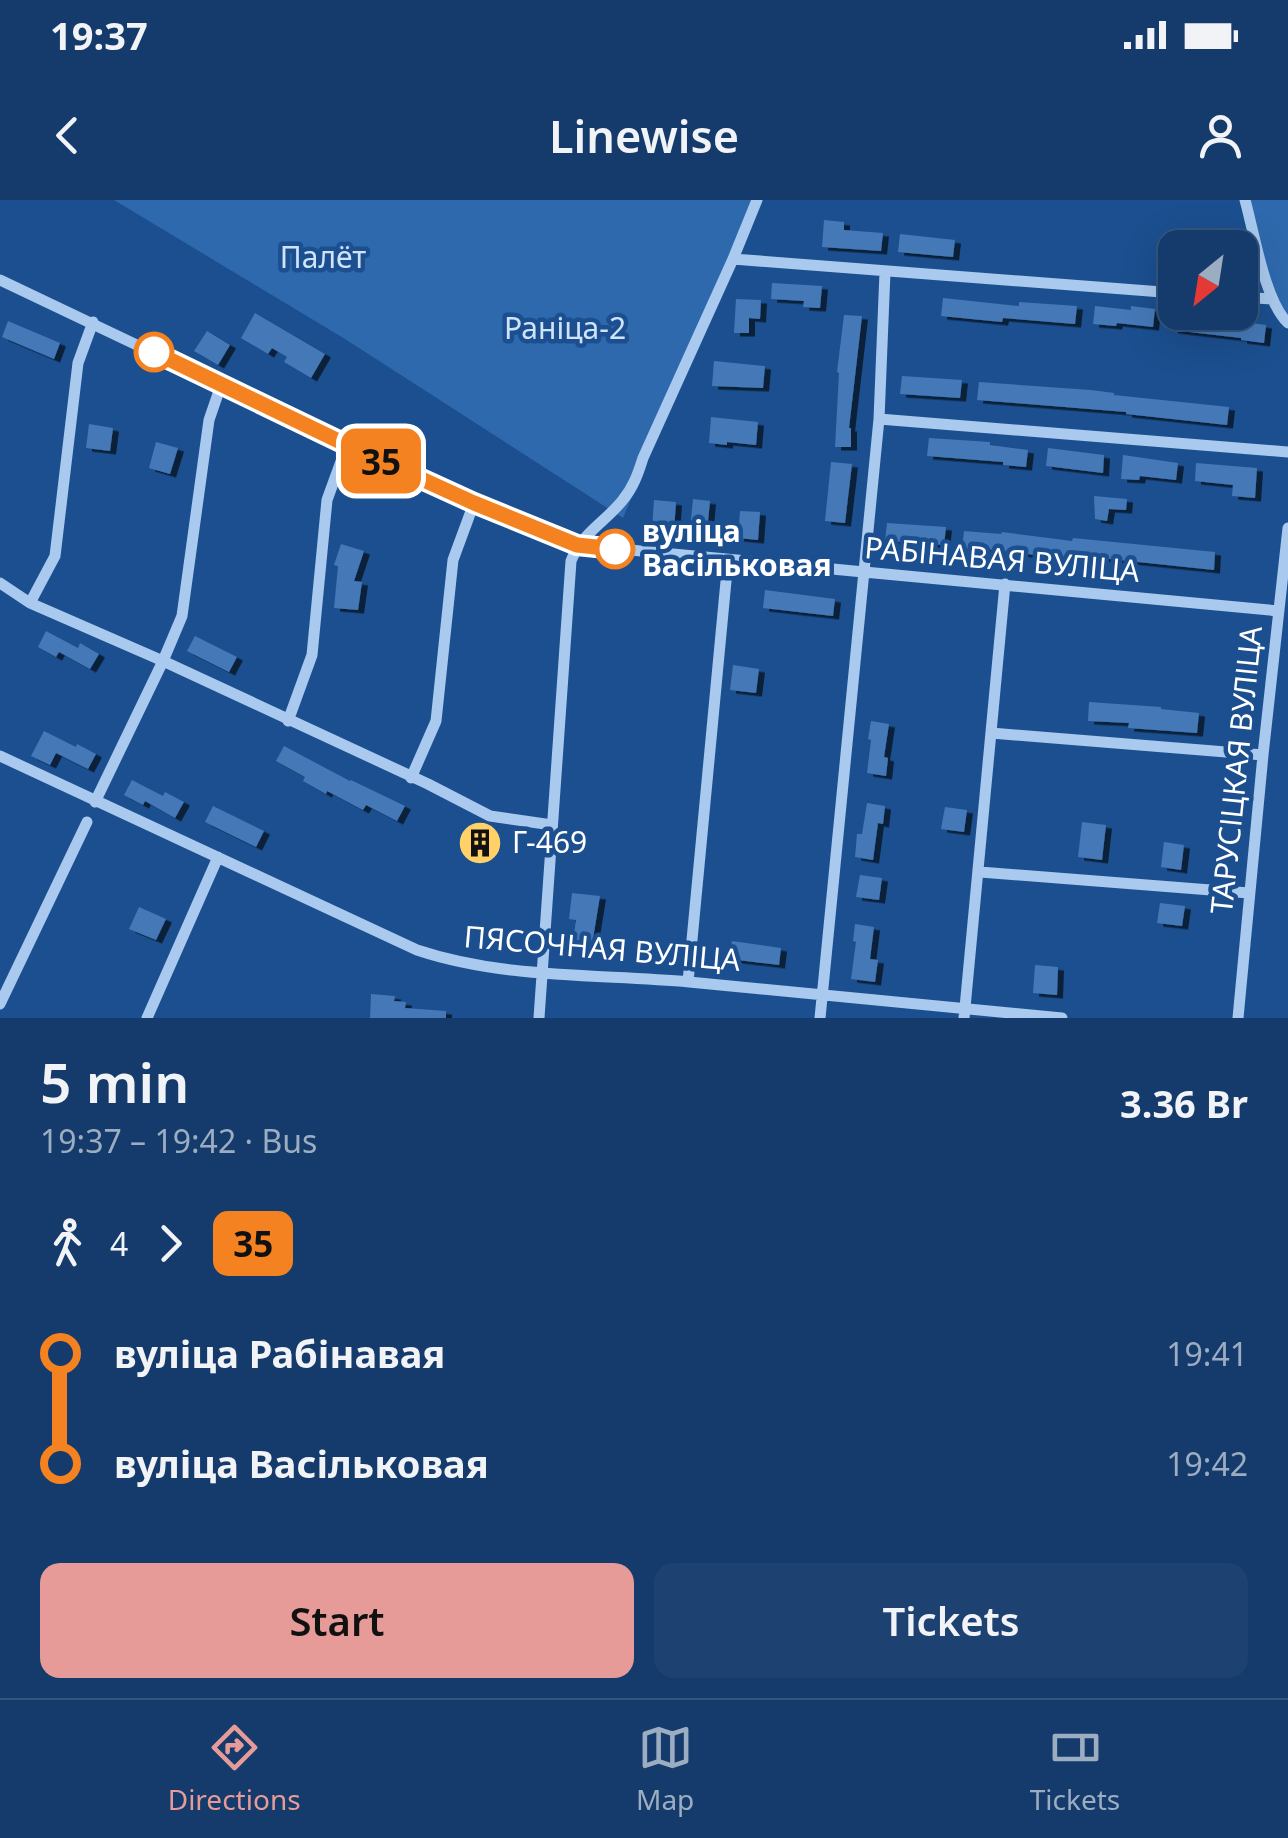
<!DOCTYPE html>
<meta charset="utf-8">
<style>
:root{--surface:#143b6b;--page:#1d4271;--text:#f1f3f6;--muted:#9dadc1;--line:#33557e;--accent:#e69b98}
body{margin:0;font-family:"Noto Sans",sans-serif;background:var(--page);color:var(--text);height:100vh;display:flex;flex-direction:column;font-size:38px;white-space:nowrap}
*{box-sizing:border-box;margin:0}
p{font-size:32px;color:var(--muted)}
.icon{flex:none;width:55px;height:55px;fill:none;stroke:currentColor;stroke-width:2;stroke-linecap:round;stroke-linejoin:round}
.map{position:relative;height:818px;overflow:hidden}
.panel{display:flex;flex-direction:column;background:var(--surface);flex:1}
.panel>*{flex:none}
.badge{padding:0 20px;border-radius:15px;font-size:35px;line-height:65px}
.needle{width:65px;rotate:210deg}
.fabs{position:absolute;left:1158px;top:30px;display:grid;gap:20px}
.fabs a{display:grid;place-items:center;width:100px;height:100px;border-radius:20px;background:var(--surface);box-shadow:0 10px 40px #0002,0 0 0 2px var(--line);font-size:50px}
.map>.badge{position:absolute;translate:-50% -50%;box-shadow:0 0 0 5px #fff}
.legs{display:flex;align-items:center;gap:15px;height:110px;padding:0 40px;font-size:32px}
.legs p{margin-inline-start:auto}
.overview{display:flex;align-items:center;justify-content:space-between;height:170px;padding:0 40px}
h1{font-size:55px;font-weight:600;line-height:75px}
.cta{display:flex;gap:20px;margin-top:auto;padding:20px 40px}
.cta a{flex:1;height:115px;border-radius:20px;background:var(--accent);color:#111;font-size:40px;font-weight:600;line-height:115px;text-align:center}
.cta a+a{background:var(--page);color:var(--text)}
ul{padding:0 40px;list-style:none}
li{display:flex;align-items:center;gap:35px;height:110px;font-size:38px}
li i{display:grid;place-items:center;width:15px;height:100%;margin:0 12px;background:currentColor}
li i::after{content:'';width:25px;height:25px;margin:-12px;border:8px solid;border-radius:50%;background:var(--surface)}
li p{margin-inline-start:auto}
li:first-child i{background:linear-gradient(#0000 50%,currentColor 0)}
li:last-child i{background:linear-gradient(currentColor 50%,#0000 0)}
.status{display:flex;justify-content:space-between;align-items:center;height:70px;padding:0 50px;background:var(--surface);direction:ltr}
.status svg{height:28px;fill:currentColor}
header{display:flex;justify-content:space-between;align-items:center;height:130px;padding:0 40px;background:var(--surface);font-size:45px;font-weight:600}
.menu{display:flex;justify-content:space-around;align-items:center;height:140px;border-top:2px solid var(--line);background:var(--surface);font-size:28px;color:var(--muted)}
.menu a{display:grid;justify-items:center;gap:5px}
.menu .selected{color:var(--accent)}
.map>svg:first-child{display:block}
.green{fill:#2e69ad}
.building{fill:#4478b7;filter:url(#shadow)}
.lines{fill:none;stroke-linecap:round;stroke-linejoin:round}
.minor{stroke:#a9c9ee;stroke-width:11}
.line-1-casing{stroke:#fff;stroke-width:22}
.line-1{stroke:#f58220;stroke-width:15}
.stop-1-dot{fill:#fff;stroke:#f58220;stroke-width:5}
.labels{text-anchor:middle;stroke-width:9;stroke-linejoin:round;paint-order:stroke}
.park-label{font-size:30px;fill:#cfe3fa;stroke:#1b4f8f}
.stop-label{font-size:30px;font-weight:bold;fill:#fff;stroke:#1b4f8f;text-anchor:start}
.street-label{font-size:30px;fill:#fff;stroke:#1b4f8f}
.poi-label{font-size:30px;fill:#fff;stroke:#1b4f8f;text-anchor:start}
</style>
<div class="status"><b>19:37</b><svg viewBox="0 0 49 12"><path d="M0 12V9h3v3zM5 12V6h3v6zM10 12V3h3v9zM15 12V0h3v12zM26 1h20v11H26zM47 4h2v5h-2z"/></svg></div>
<header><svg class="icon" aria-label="back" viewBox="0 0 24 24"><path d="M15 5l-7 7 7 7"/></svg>Linewise<svg class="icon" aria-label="person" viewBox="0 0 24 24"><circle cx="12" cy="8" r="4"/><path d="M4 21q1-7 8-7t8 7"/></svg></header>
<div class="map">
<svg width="1288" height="818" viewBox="0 0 1288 818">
<defs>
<filter id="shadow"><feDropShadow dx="6" dy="3.5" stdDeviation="0" flood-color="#0009"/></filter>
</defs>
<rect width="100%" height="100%" fill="#1b4f8f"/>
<path class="green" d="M114,0H755L623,318L345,139Z
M1245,0H1288V123L1282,118Z"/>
<path class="building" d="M824,20L844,22V30L883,33L881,51L822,47Z
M900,34L955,40L953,57L898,52Z
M772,83L822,86L820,108L803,107L804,101L771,99Z
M943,98L1019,106V102L1077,106L1075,124L1003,118L1002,122L941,116Z
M736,99L761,100L760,119L749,118V133H734Z
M1095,106L1131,110V106L1155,109L1153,127L1117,123L1116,126L1093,124Z
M1173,112L1266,125L1264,143L1241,140V138L1172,130Z
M255,113L325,154L311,178L284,162L287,157L272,148L268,154L241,138Z
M844,115L862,116L849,228H851V247H835L839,173L837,172Z
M8,121L60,143L54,159L2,137Z
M207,131L230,145L218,165L194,151Z
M714,161L765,166L763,188L712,186Z
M902,176L962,180L960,198L900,194Z
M979,182L1091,190L1114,193V195L1229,207L1227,225L1126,214V212L977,200Z
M711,217L758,222L756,245L727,242V245L709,243Z
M89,224L113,228L110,251L86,248Z
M929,238L990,242V245L1028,250L1026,267L1003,265V262L927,256Z
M156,242L178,248L170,274L149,268Z
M1048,248L1104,255L1103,273L1046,266Z
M1123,255L1178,263L1176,280L1140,276L1139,280L1121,279Z
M831,262L852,264L845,323L825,321Z
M1196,263L1257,268L1255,298L1232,296L1233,285L1195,281Z
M1094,296L1127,299L1126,310L1109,309L1107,321L1095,319Z
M693,299L710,301L707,332L690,330Z
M654,300L676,302L674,331L652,329Z
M740,311L760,312L758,340L738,338Z
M887,323L946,327L944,345L885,341Z
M964,331L1001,334L1002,332L1072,341L1073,338L1215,352L1214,370L1100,358V363L986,349L985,351L962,348Z
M341,344L364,351L354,381L362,382L358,410L334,408L338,366L334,365Z
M765,390L835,399L833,416L763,408Z
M46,431L78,448L80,443L99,454L90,469L59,452L56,457L38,447Z
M195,436L237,457L229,472L187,451Z
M733,465L759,469L756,493L730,490Z
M1089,502L1161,507V509L1199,513L1197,533L1128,528L1129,523L1088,521Z
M871,521L889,524L884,557L888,558L886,576L867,573L871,540L868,539Z
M44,531L76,547L77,544L96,554L88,569L56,553L50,565L31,556Z
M284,546L350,581L351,580L405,606L397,621L366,605L363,610L327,591L326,594L303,581L305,577L276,561Z
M132,580L163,596L165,592L184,602L175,618L145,601L143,605L124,595Z
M867,603L885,606L883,624L878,623L873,660L855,657L857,634H862Z
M213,606L264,631L256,647L205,622Z
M945,607L967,610L964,632L941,629Z
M1082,622L1106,625L1102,660L1078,657Z
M1164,642L1184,645L1181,670L1161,667Z
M860,675L882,678L879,700L856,697Z
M572,693L600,696L591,751L572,749L576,720L569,719Z
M1160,703L1185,706L1182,726L1157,723Z
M139,707L166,719L156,740L129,729Z
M855,724L874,727L870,759L878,760L875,782L851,779L856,742L853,741Z
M732,741L781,748L779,765L729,759Z
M1035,765L1058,767L1057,795L1033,793Z
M371,794L395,796L394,801L406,802L405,808L446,811V818H370Z"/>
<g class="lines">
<path class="minor" d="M1245,0C1254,32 1265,102 1288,123
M733,59L1175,93
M0,80L347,245L474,303L577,345L1279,411
M1240,97L1272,99
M879,219L1288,252
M0,383L30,403L163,461L428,584L490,616L552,625
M30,403L55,356L78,163L93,122
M288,521L312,455L327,300L347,245
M991,533L1263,555
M0,556L417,750C504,779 599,774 689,782C814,793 938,806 1062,818
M411,578L436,521L453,360L474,303
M95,602L163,461L182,416L209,220L221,185
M980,672L1249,693
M688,782L728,360
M0,804L87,622
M147,818L218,657
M539,818L571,361C582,333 604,323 622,301C633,288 638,274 643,258L733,59L757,0
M820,818L879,219L885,72
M964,818L1005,384
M1238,818L1263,555L1288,328"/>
</g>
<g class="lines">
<g class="line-1-casing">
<path id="line-1" d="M154,152L347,245L474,303L577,345L615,349"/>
</g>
<use href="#line-1" class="line-1"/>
</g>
<defs>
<g id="building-disc" transform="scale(2.25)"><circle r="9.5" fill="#ffd166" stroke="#1b4f8f"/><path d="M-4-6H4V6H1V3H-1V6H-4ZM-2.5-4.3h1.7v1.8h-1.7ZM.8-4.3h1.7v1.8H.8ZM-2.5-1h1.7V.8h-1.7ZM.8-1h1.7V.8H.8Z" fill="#111"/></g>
</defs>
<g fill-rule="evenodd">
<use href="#building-disc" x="480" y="643"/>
</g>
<g class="stop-1-dot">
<circle cx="154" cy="152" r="18"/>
<circle cx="615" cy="349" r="18"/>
</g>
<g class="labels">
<g class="park-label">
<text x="323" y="68">Палёт</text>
<text x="565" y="139">Раніца-2</text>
</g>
<g class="stop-label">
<text x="642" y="342">вуліца<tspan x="642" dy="34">Васільковая</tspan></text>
</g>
<g class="street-label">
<text transform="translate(1002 360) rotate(5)" y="10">РАБІНАВАЯ ВУЛІЦА</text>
<text transform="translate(1237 570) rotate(-84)" y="10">ТАРУСІЦКАЯ ВУЛІЦА</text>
<text transform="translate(602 749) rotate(5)" y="10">ПЯСОЧНАЯ ВУЛІЦА</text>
</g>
<g class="poi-label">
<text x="512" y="653">Г-469</text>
</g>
</g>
</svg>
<div class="fabs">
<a><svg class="needle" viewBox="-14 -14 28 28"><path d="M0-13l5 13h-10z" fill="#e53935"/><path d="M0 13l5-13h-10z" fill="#9dadc1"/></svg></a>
</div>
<b class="badge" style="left:381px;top:261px;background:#f58220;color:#111">35</b>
</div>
<section class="panel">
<div class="overview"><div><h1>5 min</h1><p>19:37 – 19:42 · Bus</p></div><b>3.36 Br</b></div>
<div class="legs"><svg class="icon" aria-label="walk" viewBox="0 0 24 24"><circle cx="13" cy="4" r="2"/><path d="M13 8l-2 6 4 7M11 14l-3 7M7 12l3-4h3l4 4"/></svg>4<svg class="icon" aria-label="forward" viewBox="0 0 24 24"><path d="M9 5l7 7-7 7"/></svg><b class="badge" style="background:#f58220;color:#111">35</b></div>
<ul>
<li><i style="color:#f58220"></i><b>вуліца Рабінавая</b><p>19:41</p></li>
<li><i style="color:#f58220"></i><b>вуліца Васільковая</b><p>19:42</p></li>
</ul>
<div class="cta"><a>Start</a><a>Tickets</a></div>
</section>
<nav class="menu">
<a class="selected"><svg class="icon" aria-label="directions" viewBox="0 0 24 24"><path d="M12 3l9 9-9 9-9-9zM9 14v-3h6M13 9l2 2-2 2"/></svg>Directions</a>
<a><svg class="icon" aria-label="map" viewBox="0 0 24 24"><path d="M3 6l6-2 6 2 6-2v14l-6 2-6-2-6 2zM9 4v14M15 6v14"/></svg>Map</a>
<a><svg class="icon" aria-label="tickets" viewBox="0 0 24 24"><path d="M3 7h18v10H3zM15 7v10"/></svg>Tickets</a>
</nav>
